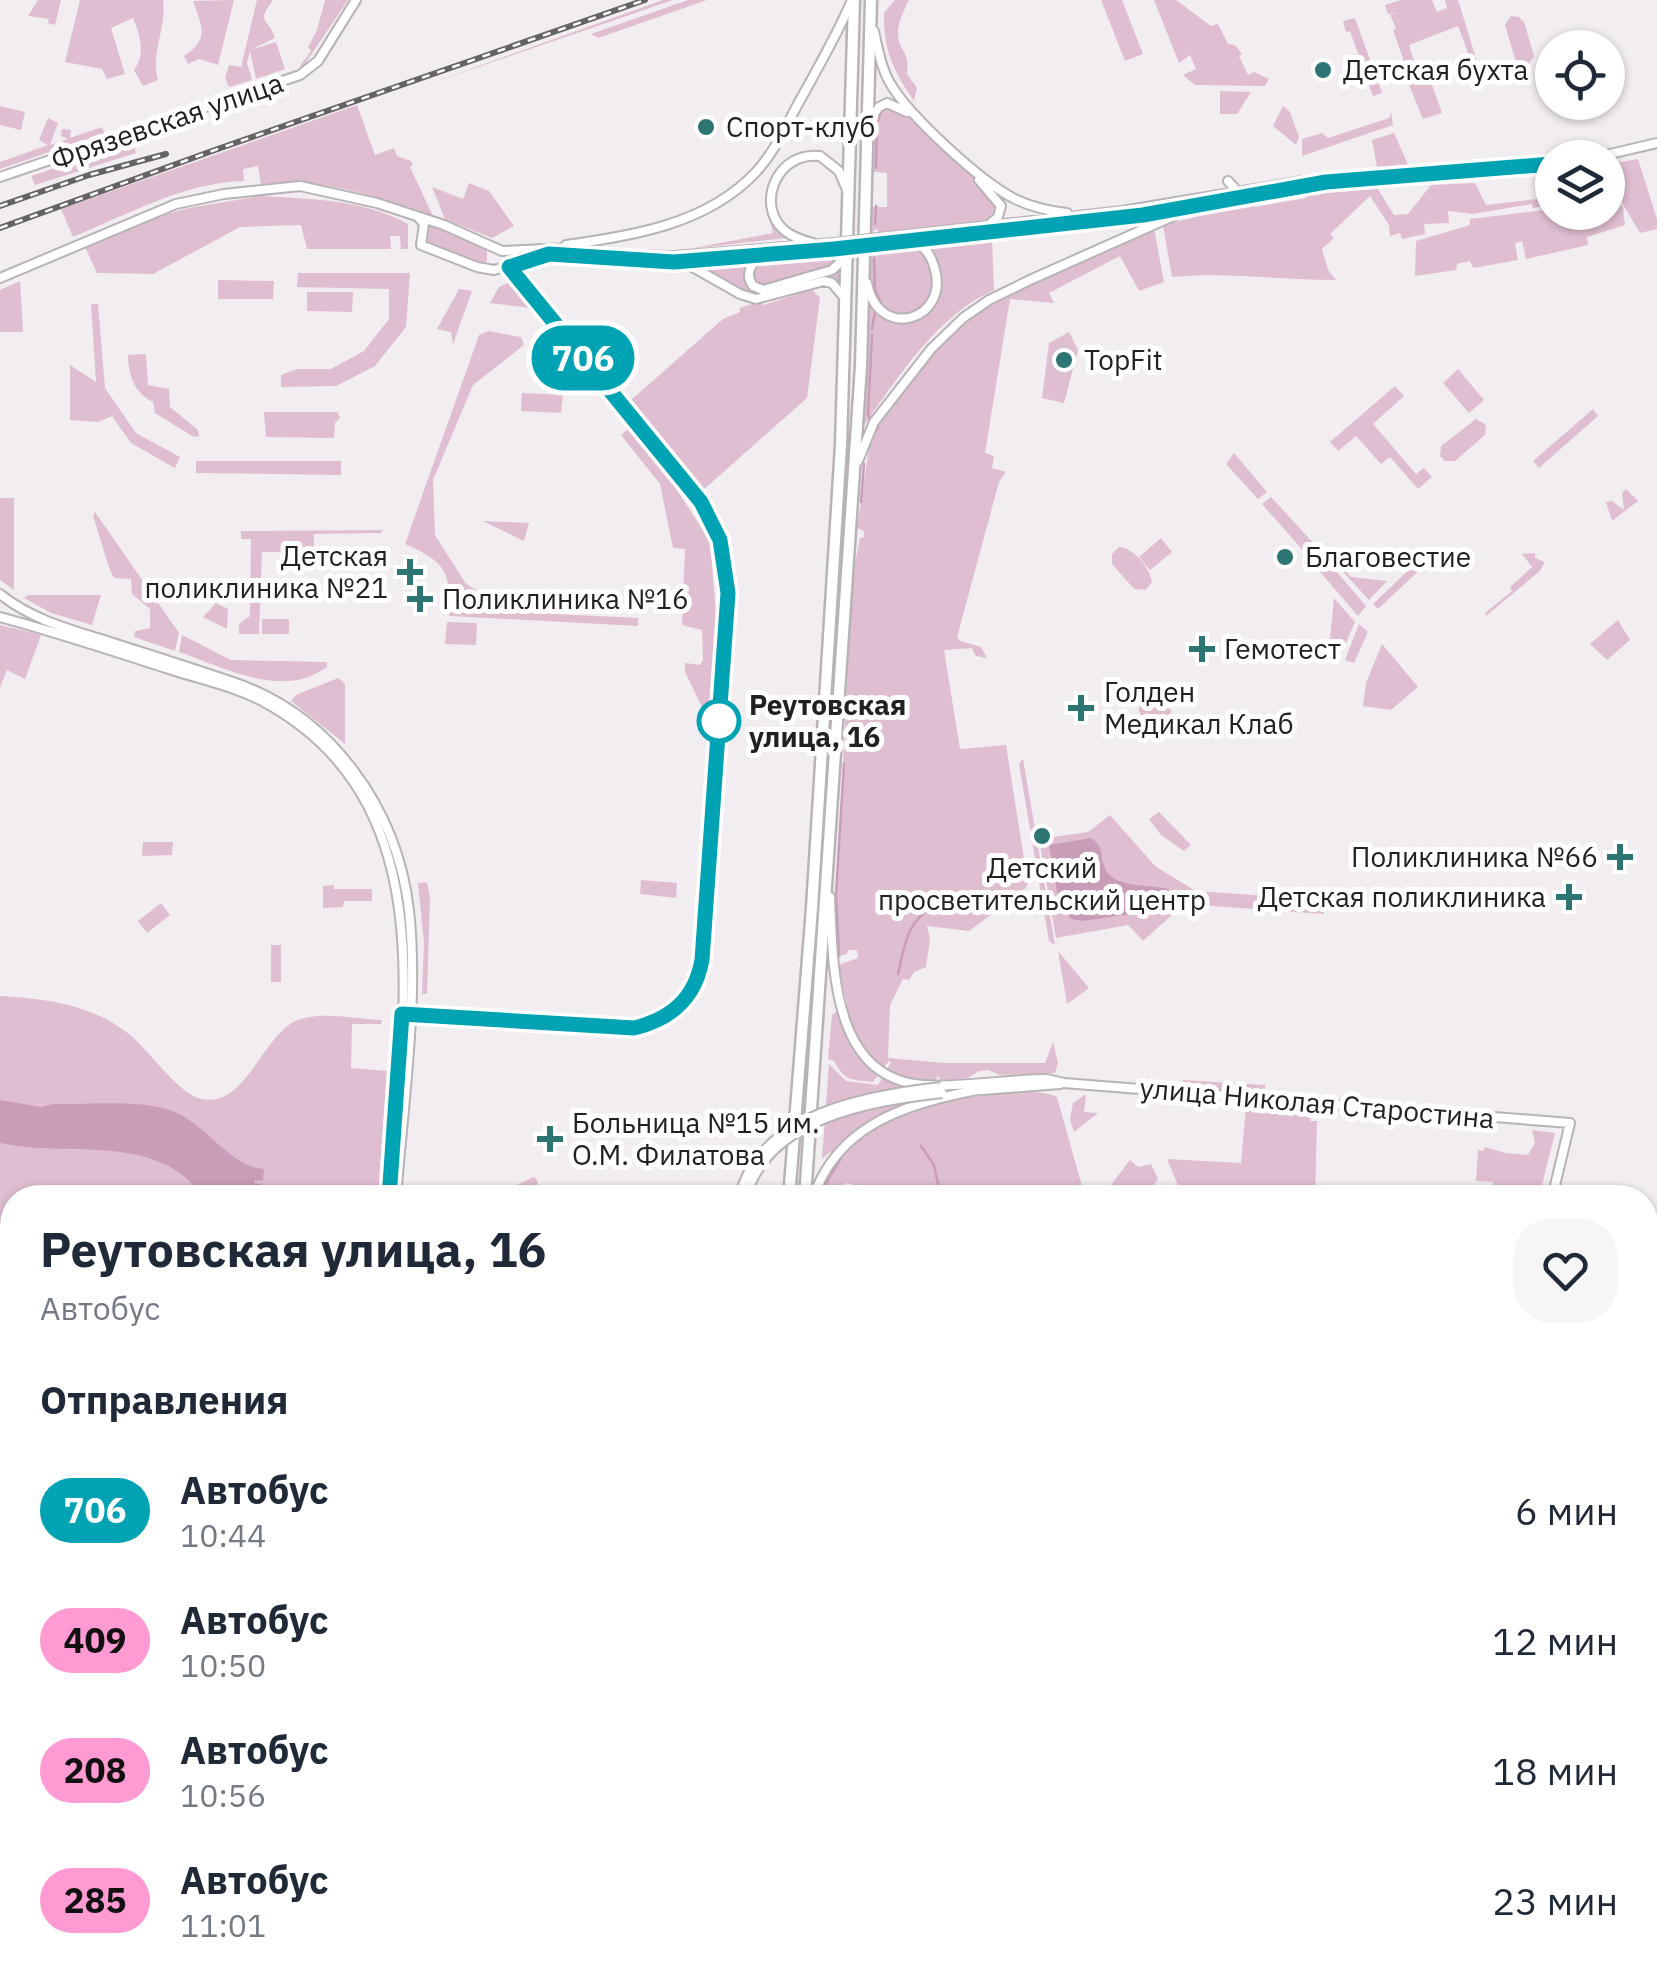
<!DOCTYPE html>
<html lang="ru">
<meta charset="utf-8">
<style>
:root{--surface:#fff;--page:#f6f6f7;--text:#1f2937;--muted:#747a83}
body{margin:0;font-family:"IBM Plex Sans",sans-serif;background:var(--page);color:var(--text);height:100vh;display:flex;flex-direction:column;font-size:38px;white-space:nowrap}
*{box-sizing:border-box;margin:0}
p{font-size:32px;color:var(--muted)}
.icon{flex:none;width:55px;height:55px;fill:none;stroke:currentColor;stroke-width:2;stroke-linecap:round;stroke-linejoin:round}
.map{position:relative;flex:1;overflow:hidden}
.panel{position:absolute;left:0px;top:1185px;width:1658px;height:800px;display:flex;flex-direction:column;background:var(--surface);border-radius:40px 40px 0 0;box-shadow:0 2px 8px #0004}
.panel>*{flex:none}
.badge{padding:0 20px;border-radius:32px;font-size:35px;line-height:65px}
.fabs{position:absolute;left:1535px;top:30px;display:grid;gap:20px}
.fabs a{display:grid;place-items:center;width:90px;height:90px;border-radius:50%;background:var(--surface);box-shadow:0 2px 8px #0004;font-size:50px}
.map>.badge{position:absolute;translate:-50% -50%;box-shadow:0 0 0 5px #fff}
h2{padding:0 40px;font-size:38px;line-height:90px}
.round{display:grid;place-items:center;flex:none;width:105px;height:105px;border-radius:40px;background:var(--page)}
.summary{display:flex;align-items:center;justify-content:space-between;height:170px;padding:0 40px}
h1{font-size:48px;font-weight:800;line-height:75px}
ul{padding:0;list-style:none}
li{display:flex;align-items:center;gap:30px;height:130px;padding:0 40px}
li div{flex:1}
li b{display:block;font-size:38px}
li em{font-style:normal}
li .badge{min-width:110px;font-weight:700;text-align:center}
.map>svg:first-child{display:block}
.green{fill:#e0bed2}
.water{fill:#c99db8}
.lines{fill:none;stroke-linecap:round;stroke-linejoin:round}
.stream{stroke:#c99db8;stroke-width:2.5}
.secondary-casing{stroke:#b7b3b6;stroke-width:12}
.trunk-casing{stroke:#b7b3b6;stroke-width:15}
.secondary{stroke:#fff;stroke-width:8}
.trunk{stroke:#fff;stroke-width:10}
.rail-casing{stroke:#666364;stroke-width:6}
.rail{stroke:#fff;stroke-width:2.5;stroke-dasharray:8;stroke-linecap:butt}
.secondary-bridge-casing{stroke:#b7b3b6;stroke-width:12;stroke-linecap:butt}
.secondary-bridge{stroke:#fff;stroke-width:8}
.line-casing{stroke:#fff;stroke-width:22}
.line{stroke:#00a3b4;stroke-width:15}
.poi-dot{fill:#2c7572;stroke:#fff;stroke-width:4}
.stop-dot{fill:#fff;stroke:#00a3b4;stroke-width:5}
.labels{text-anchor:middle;stroke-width:10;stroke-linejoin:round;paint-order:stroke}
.poi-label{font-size:28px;fill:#222021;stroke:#fff;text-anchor:start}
.street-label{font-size:28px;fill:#222021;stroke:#fff}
.stop-label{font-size:28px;font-weight:bold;fill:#222021;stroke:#fff;text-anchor:start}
</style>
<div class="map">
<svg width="1657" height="1985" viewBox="0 0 1657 1985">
<rect width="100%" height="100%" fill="#f2edf0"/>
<path class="green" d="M38,0H61L55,25L48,23L49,19L28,16Z
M80,0H163C167,28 150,54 158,80L143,86L134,70C146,54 140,35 133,18L111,28L125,74L107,79L102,69L65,62Z
M234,0L218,65L199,59L188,64L184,56C210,38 202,28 193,1Z
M257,0H273C255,25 269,17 275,38L250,50L276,42L285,69L256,79L250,51L247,63L252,80L229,87L225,78L229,65L241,67Z
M325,0H348L303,67L300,66L311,51L308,47L317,30Z
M663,0H673L423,86Z
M688,0H707L598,38L591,34Z
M895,0H909C903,12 895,28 899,41C905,58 909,53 907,74L917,88L914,101C894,72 883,50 884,13Z
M1101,0H1122L1143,54L1125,61Z
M1154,0H1176L1211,26L1218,24L1228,44L1235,45L1242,54L1239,56L1248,75L1254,72L1269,79L1265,86L1195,85L1183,75L1196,69L1190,55L1179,63Z
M1401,0H1432L1437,12L1447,8L1445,0H1458L1479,68L1460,75L1459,72L1473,66L1458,26L1409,45L1417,71L1426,68L1442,113L1423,119L1406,78L1409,76L1393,30L1396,28L1390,15L1396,13L1388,14L1385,5Z
M1511,16L1519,17L1524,22L1534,56L1528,65L1520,64L1515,59L1505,25Z
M1355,18L1382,93L1373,96L1350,31L1346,32L1343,21Z
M1220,91L1251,92L1237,114H1220Z
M357,105L375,155L394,148L397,156L411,161L413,165L410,167L433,216C372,195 327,179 261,184L258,166L243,169L244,181C186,182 126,215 73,237L61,209Z
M884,105L901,109L993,196L999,207L993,220L986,222L879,235L877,229L873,231L874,253L878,254L879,249L915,247C938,262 942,311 907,315C900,316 890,312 883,311L870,287L871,207H887V173L874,172L872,168L875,117Z
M0,106L25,112L21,130L0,125Z
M1283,106L1290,112L1299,137L1296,145L1273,126Z
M1391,112L1393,125L1302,156V139L1322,133L1328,138L1389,118Z
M48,118L58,123L50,145L68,139L61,136L62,129L71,130L70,138L102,127L104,133L0,169V162L48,145L39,140Z
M1394,133L1410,169L1378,172L1372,140Z
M133,142L136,153L35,185L31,176Z
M1638,159L1657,219V229L1640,233L1612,186L1608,187V164Z
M469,183L489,191L514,226L492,238L445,219L432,187L463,199Z
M1475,183L1486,205L1552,197V205L1533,208L1532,204L1473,214L1448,211L1449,223L1424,224L1425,234L1402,239L1400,233L1390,236L1389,225L1370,196L1330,234L1334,238L1322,249L1328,270L1336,280C1281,280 1226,272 1172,277L1163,225L1252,203L1254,207L1306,198V193L1378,189L1394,215L1408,214L1431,185Z
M1613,194L1623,207L1625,225L1587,237L1588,245L1526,259L1522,241L1515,243L1518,260L1473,268L1470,261L1457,264L1456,270L1415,276L1416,241L1470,225V219L1552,209V212H1608V196Z
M260,196C309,199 364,199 408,224V249H401L400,236H390L391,249H307L301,225L240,227L153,274L97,273L85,247L146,220L189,208Z
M770,200L781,232L787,238L688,249L773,233L768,211Z
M1102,224V228L1093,230L992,239L994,290C937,315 897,379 862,428L868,299C887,329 934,332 940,290C942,272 930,259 928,243Z
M436,225L487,250V261L481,265L427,243L429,227Z
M1154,228L1164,282L1139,291L1120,256L1049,293L1054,303L1010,299L985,453L994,456L992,468L1006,472L999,482L957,637L960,641L981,647L987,658L976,656L972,648L944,650L960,749L1006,745L1028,884L1024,890L969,931L927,926L930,939L926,967L914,972L909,980L903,979L890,1005L888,1058L945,1063H1045L1053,1042L1058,1063L1055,1073L1000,1075L988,1070L979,1071L968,1078L941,1081L938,1076L935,1080V1101L940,1105L942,1101C970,1097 1033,1085 1057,1097L1085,1197H825L852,1191V1184L845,1183L844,1186L821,1191L841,1158L831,1151L822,1159L829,1064L846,1081L878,1085L891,1062L889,1061L873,1082C849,1079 846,1082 834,1061L828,1059L832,1015L847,1003L838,965L858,958L857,950H848L847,954L839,956L836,894L853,574L860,538L864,537V531L857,528L870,441L895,399L932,353L965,320L990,302Z
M832,254L835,258L841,255L835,266L762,287L753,280L752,271L762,261Z
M743,261C750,274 742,289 762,293L841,267V289L834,282L757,296L701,268L703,264Z
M298,273H410L406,327L375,366L336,386L281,387V375L297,369H331L364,351L389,319V289L297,287Z
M218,280L274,281L273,299H218Z
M20,281L23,332H0V290Z
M508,283L512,284L530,308L490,303L499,287Z
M459,289L472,291L453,344L451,332L437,329Z
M812,289L820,298L807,398L702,491L631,400L723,319L740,312V308L760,301L764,305Z
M307,292H353L352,312L307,311Z
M91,304H98L105,388L136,433L180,457L175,468L131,443L112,416L98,422L70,420V365L96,382Z
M488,331L521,337L524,345L473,385L433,480L435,535L466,584L514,612L638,618V626L449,616C451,572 446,562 405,544L479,335Z
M1069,332L1078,350L1064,403L1042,398L1049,343Z
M146,354L148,385L169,389L170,407L198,430L199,437L192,436L155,413L153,402C134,393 128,374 128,355Z
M1458,369L1484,400L1469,413L1443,383Z
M1395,386L1404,396L1373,424L1416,474L1424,468L1432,477L1418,489L1390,457L1381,464L1356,436L1338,451L1330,442Z
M522,393L563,395L561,413L521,411Z
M1593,409L1598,416L1539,468L1533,461Z
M264,412H337L340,418L335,423L334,438L266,437Z
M1476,419L1486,425L1485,435L1455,461H1445L1440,456L1441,446Z
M628,429L668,476L710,541L718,638L712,714L707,717L685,672V663L700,665L703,660L702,630L682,625L685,549L673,548L660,484L621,435Z
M1234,453L1267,492L1258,499L1226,464Z
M196,461H341V475L196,473Z
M1626,489L1638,501L1612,521L1606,502L1612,501L1624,510L1622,493Z
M1271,497L1316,546L1307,555L1262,504Z
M0,498H14V590L0,580Z
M95,512L179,633L175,651L134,637L135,631L150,628V609L132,594L131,579L114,578C107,566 99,532 93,516Z
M483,521L529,523L524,541Z
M383,530L381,533L314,534V552H262L259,634H239V624L250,616L251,539H241V531Z
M1161,538L1172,552L1150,570L1139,557Z
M1119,547C1134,548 1150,568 1152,582L1146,590L1134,589L1112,564V554Z
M1326,549L1351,577L1387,581L1369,600L1324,551Z
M1319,551L1366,606L1358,616L1309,559Z
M1535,553V558L1545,562L1540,571L1486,616L1485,613L1512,591L1510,587L1532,567L1522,554Z
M1418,561L1427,563L1378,609L1373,604Z
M28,595H101L92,625L51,613L24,598Z
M1334,598L1355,622L1342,652L1330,639Z
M216,603L228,609L227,629L203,617Z
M262,619H289V634H262Z
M1618,620L1630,640L1607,660L1590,644Z
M447,622L477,623L476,645L445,644Z
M1359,624L1368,632L1354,663L1345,660Z
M0,625L41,635L25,679L7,670L0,688Z
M182,635L231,660L327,662V667C283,700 223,667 179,652Z
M1382,644L1418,687L1391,710L1363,706L1366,683Z
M338,678L345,684V744L291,701L296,695Z
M1139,705L1171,709L1170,722L1144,718L1139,712Z
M1023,759L1055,945L1049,941L1019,764Z
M1159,812L1191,845L1184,851L1161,835L1149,819Z
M1110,815L1156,867L1196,891L1324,900V914L1184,904L1143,941L1128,925L1056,938L1039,839L1088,832Z
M143,842H173L172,855L142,856Z
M641,880L677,883L676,898L640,894Z
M427,882L430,898L427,994H422L424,943L418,883Z
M334,885V889H372V901H344L343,907L323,908V886Z
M161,903L170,915L147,933L138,921Z
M271,945H281V982H271Z
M1058,951L1089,988L1067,1004Z
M0,996C47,999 91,1004 129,1034C149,1050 179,1095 202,1099C246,1108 263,1033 298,1020C322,1011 357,1019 382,1020L381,1024H352L351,1068L387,1071L378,1197L12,1198V1232L0,1225Z
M1183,1080L1265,1085V1094L1182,1087Z
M1086,1094L1084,1112L1098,1113L1074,1132L1070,1119L1073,1103Z
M1246,1107L1303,1111L1304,1115L1311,1116L1310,1121H1317L1315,1197H1102L1130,1160L1138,1167L1151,1164L1158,1179L1150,1191L1152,1195L1183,1197L1167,1159L1241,1163Z
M1532,1130L1555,1133L1539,1197H1492L1493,1182L1476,1181L1478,1150L1483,1151L1485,1147L1505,1153L1528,1155L1535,1143Z
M534,1177L538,1182L536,1197H476L481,1190H505Z
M0,1337L12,1338V1502H0Z
M1645,1611L1657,1614V1722L1645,1719Z
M928,1973H1079L1080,1985H933Z"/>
<path class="water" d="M1091,838C1105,847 1099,855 1105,868C1114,889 1150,884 1168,889L1170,893L1166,903L1137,913L1082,921L1071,919L1059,905L1049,845Z
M0,1100L41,1107L53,1104C89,1105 148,1098 179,1114C210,1129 230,1166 264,1169L263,1181L255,1180L254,1183L263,1185L262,1196L203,1197C158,1131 67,1158 0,1143Z
M1108,1973H1344L1325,1985H1118Z"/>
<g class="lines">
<path class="stream" d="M878,120L882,109
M876,168L877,126
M875,224L876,206
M874,258L875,290L882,305
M872,329L875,312
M870,420L868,414L872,335
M871,438L878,427
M861,502L864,464
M839,956L836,894L844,764
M898,974C904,949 906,923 930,909
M921,1146L934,1165L941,1198
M821,1191L841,1158"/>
<g class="secondary-casing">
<path id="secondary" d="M874,31C878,49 881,67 890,83C909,116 981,182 1015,199C1031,207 1050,211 1067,213
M868,122L879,107L887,103L907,112
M1593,158L1657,143
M0,177L300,75L318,61L356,0
M979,180L1001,206L998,217L991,223
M1228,181L1238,192
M1193,207L1312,186
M418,217L424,224L421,245L477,267L494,270L549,254L674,262L834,249
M879,238L1122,211L1302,181L1416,177L1552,164
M813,243C803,240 791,237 783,229C756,204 777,151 820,156L839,171L847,190
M878,244L1174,210
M566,245C632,236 707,224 755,173C774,153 786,126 799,102C818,68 837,35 852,0
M761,255C751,264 744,274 753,286L763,290L832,270L847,256
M682,261L740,294L756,299L824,281L832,283L843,296
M0,278L176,204L224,194L300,186L377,203L444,225L502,251L567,248L618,255L674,256L834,243
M867,283C878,343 952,320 934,266C930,254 925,247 914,242
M858,461L874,422L931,349L963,318L989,300L1032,279L1196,206
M0,594C32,620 72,630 110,642C151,655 192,668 233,682C331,715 397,808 409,910C419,1000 403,1106 396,1198
M0,617C59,633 117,652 175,671C204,680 235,687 262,701C450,802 401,1022 389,1198
M830,897C833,965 831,1078 923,1085C963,1088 1005,1079 1047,1079L1064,1083L1570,1123L1552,1198
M969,1091L1060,1084
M813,1198C837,1126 905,1104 972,1091
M1645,1725L1657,1729
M698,1972L712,1985
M892,1972L906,1985
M922,1972L927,1985
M763,1985L769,1972"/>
</g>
<g class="trunk-casing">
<path id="trunk" d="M789,1198L812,908L841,445L854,0
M805,1198L861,366L871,0
M735,1985L736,1972
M751,1985L752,1972"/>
</g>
<use href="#secondary" class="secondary"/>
<use href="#trunk" class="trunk"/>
<g class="rail-casing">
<path id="rail" d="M0,206L89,175L166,154
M0,228L212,151L645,0"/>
</g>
<use href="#rail" class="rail"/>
<g class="secondary-bridge-casing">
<path id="secondary-bridge" d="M834,243L879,238
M834,249L878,244
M739,1198C759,1113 868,1095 941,1087
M746,1198C766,1117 873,1101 942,1093"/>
</g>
<use href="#secondary-bridge" class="secondary-bridge"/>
</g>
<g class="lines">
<g class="line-casing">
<path id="line" d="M389,1198L402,1014L634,1028C672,1019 695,998 702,960L728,593L720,540L701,502L509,267L549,254L674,262L834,249L1143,215L1326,182L1552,164"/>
</g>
<use href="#line" class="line"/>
</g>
<g class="poi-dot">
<circle cx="1323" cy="70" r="10"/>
<circle cx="706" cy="127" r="10"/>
<circle cx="1064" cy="360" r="10"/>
<circle cx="1285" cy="557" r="10"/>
<path d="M405 557h10v10h10v10h-10v10h-10v-10h-10v-10h10z"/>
<path d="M415 584h10v10h10v10h-10v10h-10v-10h-10v-10h10z"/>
<path d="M1197 634h10v10h10v10h-10v10h-10v-10h-10v-10h10z"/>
<path d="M1076 693h10v10h10v10h-10v10h-10v-10h-10v-10h10z"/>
<circle cx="1042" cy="836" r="10"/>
<path d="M1615 842h10v10h10v10h-10v10h-10v-10h-10v-10h10z"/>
<path d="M1564 882h10v10h10v10h-10v10h-10v-10h-10v-10h10z"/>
<path d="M545 1124h10v10h10v10h-10v10h-10v-10h-10v-10h10z"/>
</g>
<circle class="stop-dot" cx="719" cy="721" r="20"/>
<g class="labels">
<g class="poi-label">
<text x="1343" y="80">Детская бухта</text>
<text x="726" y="137">Спорт-клуб</text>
<text x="1084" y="370">TopFit</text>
<text x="388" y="566" text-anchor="end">Детская<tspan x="388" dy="32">поликлиника №21</tspan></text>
<text x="1305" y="567">Благовестие</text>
<text x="442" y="609">Поликлиника №16</text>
<text x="1224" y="659">Гемотест</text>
<text x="1104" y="702">Голден<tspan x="1104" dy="32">Медикал Клаб</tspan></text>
<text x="1598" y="867" text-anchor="end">Поликлиника №66</text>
<text x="1042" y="878" text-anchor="middle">Детский<tspan x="1042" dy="32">просветительский центр</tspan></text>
<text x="1546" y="907" text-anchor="end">Детская поликлиника</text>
<text x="572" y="1133">Больница №15 им.<tspan x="572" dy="32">О.М. Филатова</tspan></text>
</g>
<g class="street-label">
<text transform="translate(167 121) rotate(-19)" y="10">Фрязевская улица</text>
<text transform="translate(1317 1103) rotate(5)" y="10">улица Николая Старостина</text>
</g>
<g class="stop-label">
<text x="749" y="715">Реутовская<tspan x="749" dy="32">улица, 16</tspan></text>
</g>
</g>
</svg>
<div class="fabs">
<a><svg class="icon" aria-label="locate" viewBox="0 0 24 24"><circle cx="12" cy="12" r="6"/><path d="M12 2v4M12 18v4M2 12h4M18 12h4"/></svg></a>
<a><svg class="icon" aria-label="layers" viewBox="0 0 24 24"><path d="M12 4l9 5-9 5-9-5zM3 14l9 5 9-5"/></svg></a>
</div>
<b class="badge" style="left:583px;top:358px;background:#00a3b4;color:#fff">706</b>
<section class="panel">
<div class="summary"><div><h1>Реутовская улица, 16</h1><p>Автобус</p></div><a class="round"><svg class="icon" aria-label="heart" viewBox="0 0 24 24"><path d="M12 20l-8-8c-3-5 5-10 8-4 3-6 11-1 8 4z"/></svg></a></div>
<h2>Отправления</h2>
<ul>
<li><span class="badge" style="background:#00a3b4;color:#fff">706</span><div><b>Автобус</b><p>10:44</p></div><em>6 мин</em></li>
<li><span class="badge" style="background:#ff9ad2;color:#111">409</span><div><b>Автобус</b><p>10:50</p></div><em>12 мин</em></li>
<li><span class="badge" style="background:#ff9ad2;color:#111">208</span><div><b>Автобус</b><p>10:56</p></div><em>18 мин</em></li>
<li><span class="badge" style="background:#ff9ad2;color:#111">285</span><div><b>Автобус</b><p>11:01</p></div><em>23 мин</em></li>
</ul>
</section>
</div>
